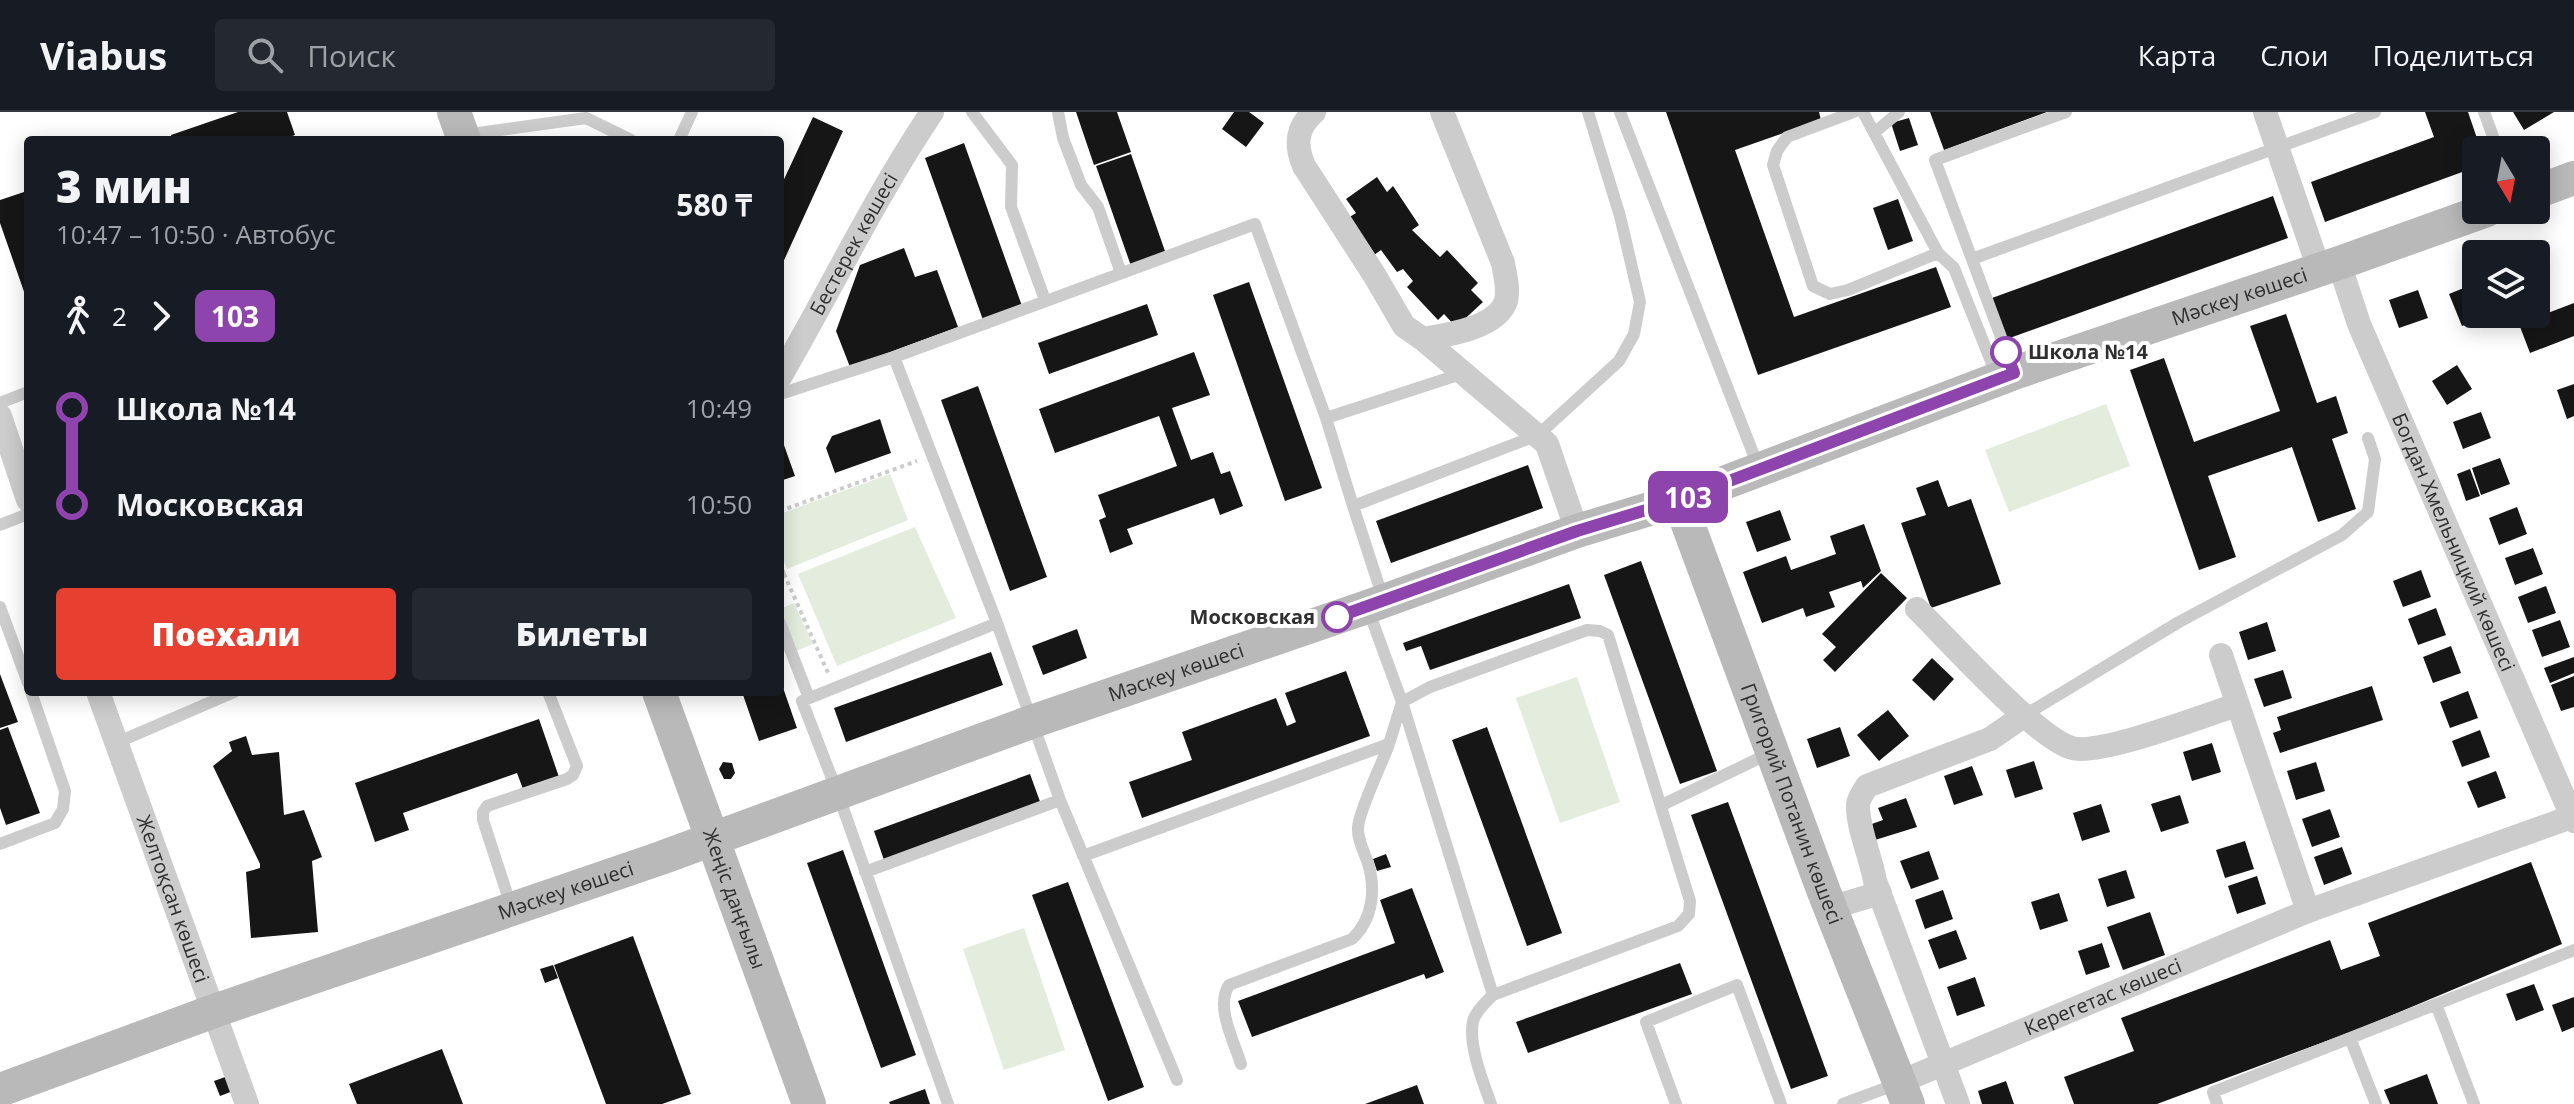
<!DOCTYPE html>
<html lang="ru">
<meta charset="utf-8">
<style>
:root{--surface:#171b24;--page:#242831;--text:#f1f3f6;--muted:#9ea1a6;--line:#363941;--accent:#e73f30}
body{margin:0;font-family:"Open Sans",sans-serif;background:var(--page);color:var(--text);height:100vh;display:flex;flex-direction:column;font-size:30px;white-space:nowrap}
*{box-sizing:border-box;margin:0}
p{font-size:26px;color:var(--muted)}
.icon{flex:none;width:44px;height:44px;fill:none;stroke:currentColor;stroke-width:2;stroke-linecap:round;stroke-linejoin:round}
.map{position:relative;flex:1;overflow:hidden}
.sheet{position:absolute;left:24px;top:24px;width:760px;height:560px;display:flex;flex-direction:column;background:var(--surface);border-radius:8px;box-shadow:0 4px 20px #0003}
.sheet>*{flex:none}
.badge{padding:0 16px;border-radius:12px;font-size:28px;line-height:52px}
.needle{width:52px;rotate:170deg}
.buttons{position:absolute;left:2462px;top:24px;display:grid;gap:16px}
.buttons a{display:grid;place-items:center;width:88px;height:88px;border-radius:8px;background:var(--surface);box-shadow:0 4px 20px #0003;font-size:40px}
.map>.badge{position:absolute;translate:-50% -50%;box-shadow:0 0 0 4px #fff}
.legs{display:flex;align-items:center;gap:12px;height:88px;padding:0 32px;font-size:26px}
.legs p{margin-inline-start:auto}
.headline{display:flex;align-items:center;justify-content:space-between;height:136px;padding:0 32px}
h1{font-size:44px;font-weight:800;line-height:60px}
.action{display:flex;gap:16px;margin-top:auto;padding:16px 32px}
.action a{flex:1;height:92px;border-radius:8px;background:var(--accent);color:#fff;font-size:32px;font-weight:800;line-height:92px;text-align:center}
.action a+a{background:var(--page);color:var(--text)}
ul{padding:0 32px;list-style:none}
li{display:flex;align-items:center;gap:28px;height:96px;font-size:30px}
li i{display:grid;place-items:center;width:12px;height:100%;margin:0 10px;background:currentColor}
li i::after{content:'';width:20px;height:20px;margin:-10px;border:6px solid;border-radius:50%;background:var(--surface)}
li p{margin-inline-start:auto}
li:first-child i{background:linear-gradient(#0000 50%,currentColor 0)}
li:last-child i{background:linear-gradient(currentColor 50%,#0000 0)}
header{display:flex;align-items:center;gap:48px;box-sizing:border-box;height:112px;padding:0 40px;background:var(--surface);border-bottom:2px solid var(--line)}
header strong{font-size:38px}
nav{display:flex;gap:44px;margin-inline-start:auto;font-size:28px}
.search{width:560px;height:72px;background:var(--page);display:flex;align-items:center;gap:20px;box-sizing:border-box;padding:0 28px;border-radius:8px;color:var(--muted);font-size:30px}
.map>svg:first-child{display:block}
.green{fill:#e3ecdd}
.building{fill:#161616}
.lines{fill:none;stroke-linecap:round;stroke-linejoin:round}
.path{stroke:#ccc;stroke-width:4;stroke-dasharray:4 4;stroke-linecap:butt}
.lane{stroke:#ccc;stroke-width:12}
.street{stroke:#ccc;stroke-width:24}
.secondary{stroke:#b9b9b9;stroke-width:34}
.line-1-casing{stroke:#fff;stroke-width:18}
.line-1{stroke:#8e44ad;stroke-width:12}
.stop-1-dot{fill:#fff;stroke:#8e44ad;stroke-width:4}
.labels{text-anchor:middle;stroke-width:8;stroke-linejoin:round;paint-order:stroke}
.street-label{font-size:20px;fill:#2f2f2f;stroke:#fff}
.stop-label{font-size:20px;font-weight:bold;fill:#2f2f2f;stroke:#fff;text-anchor:start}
</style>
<header>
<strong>Viabus</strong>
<div class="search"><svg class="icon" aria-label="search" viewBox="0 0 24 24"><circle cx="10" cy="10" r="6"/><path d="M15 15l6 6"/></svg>Поиск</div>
<nav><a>Карта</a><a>Слои</a><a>Поделиться</a></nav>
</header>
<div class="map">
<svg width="2574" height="992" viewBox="0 0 2574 992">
<rect width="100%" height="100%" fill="#fff"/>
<path class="green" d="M2106,292L2130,354L2009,400L1985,338Z
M890,362L908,408L787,457L780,440V402Z
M915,415L956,506L837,554L798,462Z
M794,491L813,532L796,539L780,500V497Z
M1577,565L1620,690L1560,711L1516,586Z
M1024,816L1065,938L1004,958L963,837Z"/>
<path class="building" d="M238,0H287L295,23L281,28H172L171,23Z
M1076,0H1117L1131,40L1094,53Z
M1234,0H1249L1264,11L1246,35L1222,17Z
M1666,0H1819L1821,8L1735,38L1794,205L1936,155L1951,195L1758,263Z
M1930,0H2047L1944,38Z
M2425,0H2468L2481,38H2476V55L2325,110L2311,70L2434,25Z
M2513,0H2554L2524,18Z
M813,5L843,19L780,157V76Z
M1909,6L1918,33L1900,39L1891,11Z
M964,31L1022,194L983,208L925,46Z
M1131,42L1166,142L1131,154L1096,54Z
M1377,65L1387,80L1393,74L1419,113L1412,118L1440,145L1447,138L1478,171L1471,178L1483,190L1456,215L1444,202L1438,208L1407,175L1413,169L1403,157L1397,160L1381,138L1374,143L1348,106L1356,101L1346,87Z
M27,79L28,83V191L0,111V88Z
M2273,84L2288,126L2007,227L1992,186Z
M1898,87L1913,129L1888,138L1873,96Z
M2536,129L2548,162L2536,167V142H2503Z
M904,136L915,165L937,158L958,215L850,255L836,219L860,153Z
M1249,170L1322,376L1285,389L1213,183Z
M2476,171V202H2493L2462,214L2449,182Z
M2418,178L2428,206L2399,216L2389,188Z
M2574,191V224L2530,241L2519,212Z
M1147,192L1158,223L1049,262L1038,231Z
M2286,202L2317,291L2336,284L2348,321L2332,327L2356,397L2318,410L2292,335L2208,364L2236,445L2199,458L2130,258L2164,246L2194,330L2280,299L2250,214Z
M1194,240L1210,283L1172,296L1191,348L1213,340L1221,362L1230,359L1243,394L1220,403L1214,386L1127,417L1133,432L1110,441L1099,408L1106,405L1098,383L1177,354L1159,304L1055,341L1039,297Z
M2457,253L2472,277L2447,293L2432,269Z
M2574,272V304L2567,307L2557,278Z
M978,274L1047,465L1010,479L941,288Z
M2481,300L2491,326L2463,337L2453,310Z
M880,307L891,341L835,361L826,336L832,324Z
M780,322L795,364L780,369Z
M2500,346L2510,372L2481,383L2472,356Z
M1528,353L1543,396L1391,451L1376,409Z
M2470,357L2480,384L2466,389L2457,362Z
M1938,368L1948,395L1971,387L2001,472L1931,496L1901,411L1926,403L1916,376Z
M2517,395L2527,422L2499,433L2489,406Z
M1780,398L1791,428L1757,440L1746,410Z
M1864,412L1881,459L1863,476L1861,469L1829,480L1835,495L1806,505L1803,496L1762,511L1743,460L1786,444L1791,458L1836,442L1830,424Z
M2533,436L2543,462L2515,473L2505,446Z
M1641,449L1717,659L1680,672L1604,463Z
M2421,458L2431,485L2403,495L2393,469Z
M1881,461L1907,486L1835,560L1823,548L1836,535L1822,522Z
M1569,472L1581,506L1430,558L1421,534L1406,539L1403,531Z
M2546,474L2556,501L2528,511L2518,485Z
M2436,496L2446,523L2418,533L2408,507Z
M2560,508L2570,535L2542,545L2532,518Z
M2267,510L2276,539L2248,548L2239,520Z
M1077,517L1087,546L1043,563L1032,534Z
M2451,534L2461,561L2433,571L2423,545Z
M991,540L1003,573L846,630L834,596Z
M2574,545V561L2550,571L2544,556Z
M1932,546L1954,567L1934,589L1912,568Z
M2283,558L2292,586L2264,595L2254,567Z
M1346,559L1370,624L1142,706L1129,670L1192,648L1182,620L1276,586L1287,614L1296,610L1285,581Z
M0,562L18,610L0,616Z
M2574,564V595L2561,599L2551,573Z
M780,567L797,616L759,629L742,580H780Z
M2372,574L2383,608L2280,641L2273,621L2281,618L2277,605Z
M2468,579L2478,606L2450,616L2440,590Z
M1888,598L1909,624L1879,649L1857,623Z
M539,607L559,665L523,677L517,661L403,701L409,718L375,730L355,671Z
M8,615L40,701L6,713L0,696V618Z
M1487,615L1562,821L1527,834L1452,628Z
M1840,615L1850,644L1817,656L1807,627Z
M2480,618L2490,645L2462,655L2452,629Z
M246,624L252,643L279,640L284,703L304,698L322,745L312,749L318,820L251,826L246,760L260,756V752L213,654L232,639L229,630Z
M2212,631L2221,660L2192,669L2183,640Z
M2034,649L2043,677L2015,686L2006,658Z
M723,650L732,651L735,661L731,667H724L719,657Z
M2316,650L2325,679L2296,688L2287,659Z
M1972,654L1983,683L1954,693L1944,664Z
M2496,659L2506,686L2478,696L2467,670Z
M1030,662L1042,695L885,751L874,719Z
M2180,683L2189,711L2161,720L2151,692Z
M1906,686L1917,715L1875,728L1869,713L1883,708L1878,696Z
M1728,690L1828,964L1791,977L1691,703Z
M2101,692L2110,720L2082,729L2073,701Z
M2330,697L2340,725L2312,735L2302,707Z
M2245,729L2254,757L2225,766L2216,738Z
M2342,735L2352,762L2324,773L2314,745Z
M843,738L916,943L881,956L807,751Z
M1929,739L1939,767L1911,777L1900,749Z
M1386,742L1391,755L1377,759L1373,747Z
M2531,750L2562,832L2359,917L2157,992H2074L2064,965L2134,939L2121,906L2330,828L2341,858L2380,844L2368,811Z
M2126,758L2135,786L2107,795L2098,767Z
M2257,764L2266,792L2237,802L2228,774Z
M1068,770L1144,975L1108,989L1032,783Z
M1412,776L1444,860L1426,867L1424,862L1252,925L1238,889L1395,831L1380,788Z
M1943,778L1953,807L1925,817L1915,788Z
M2059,781L2068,809L2040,818L2031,790Z
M2150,800L2165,843L2123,858L2107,815Z
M1956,818L1967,847L1939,857L1928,828Z
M633,824L691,982L662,992H606L554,853Z
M2102,831L2110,855L2086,863L2078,839Z
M1680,851L1692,882L1528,941L1516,910Z
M553,853L558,866L545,871L540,857Z
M1975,865L1985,894L1957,904L1947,875Z
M2534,872L2544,898L2516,909L2506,882Z
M2574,885V915L2562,920L2552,893Z
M442,937L463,992H357L349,972Z
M2427,962L2438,992H2390L2384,978Z
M228,964L233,979L220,984L214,969Z
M2006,969L2014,992H1982L1978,979Z
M1417,973L1424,992H1365Z
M925,977L930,992H890L889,990Z"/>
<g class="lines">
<path class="path" d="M780,399L917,349
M780,451L784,462L780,464
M784,462L829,563"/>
<path class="lane" d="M972,0L1012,53L1011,95L1045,188
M1058,0L1063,26L1081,73L1098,95L1121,161
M1620,0L1758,354
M1854,0L1787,25L1777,39L1773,53L1813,174L1830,182L1848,178L1938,141
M1863,0L1938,141L1954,156L1998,267
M2484,0L2498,38
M1874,21L1899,0
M464,23L586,6L631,28
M679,28L692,0
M1972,147L2375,0
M894,245L997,511L1060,688L1177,968
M2014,260L1935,48L2066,0
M780,282L894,245L1255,112L1326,306L1353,394L1538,323L1619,249L1634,222L1640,190L1620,104L1588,0
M0,291L28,280
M1326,306L1464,261
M1353,394L1383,486
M0,413L28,402
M0,495L28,571
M780,511L809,586
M2025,603L2179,510L2342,423L2368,400L2375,347L2368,326
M116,631L234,580
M1662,693L1770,641
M0,732L55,711L63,697L65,679L31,580
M1083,744L1389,632L1402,590L1368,497
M865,760L1060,688
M511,794L483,708V700L487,694L567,667L573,663L577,654L548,580
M2436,892L2474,992
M2350,926L2376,992
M1241,952C1234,929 1215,895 1229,873L1352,827C1373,807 1376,778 1368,751C1364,740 1357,726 1358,715C1360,696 1382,652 1389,632
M948,992L838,682L802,589L997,511
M1491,992C1483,970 1468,933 1473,909C1476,899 1486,890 1493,883L1678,814L1689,802L1690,789L1608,523L1600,519L1587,518L1430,575L1402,590L1493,883
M1676,992L1646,910L1737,873L1781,992
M1843,992L1897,972
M2217,992L2213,980L2574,838"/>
<g class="street">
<path d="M1314,0C1296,16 1295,33 1304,54L1375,164L1404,214L1423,227L1547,332L1577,419"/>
<path d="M2265,0L2319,157"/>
<path id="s1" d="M2339,151L2359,212L2574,709"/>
<path d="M1423,227C1447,223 1497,216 1506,189C1509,176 1505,163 1503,151L1442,0"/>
<path id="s2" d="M780,265C831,177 875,85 932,0"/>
<path d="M0,304L28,388"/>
<path d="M1917,497C1948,527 2036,626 2072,636C2100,644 2205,603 2237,593"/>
<path d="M2221,543L2308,799"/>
<path id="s3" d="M98,580L247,992"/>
<path d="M1830,796L1880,781"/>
<path id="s4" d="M1900,970L2308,799L2574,704"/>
<path d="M1958,992L1875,769C1871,745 1857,715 1858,692C1859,686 1863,680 1867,674L1990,627L2025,603"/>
</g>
<g class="secondary">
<path d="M454,0L464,28"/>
<path d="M2536,80L2574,66"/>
<path id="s5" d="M1679,388L1824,780L1908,992"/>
<path id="s6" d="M659,580L809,992"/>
<path id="s7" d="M0,978L214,899L661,746L1031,610L1367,495L1577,419L1679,388L2014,261L2339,151L2487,98"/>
</g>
</g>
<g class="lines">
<g class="line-1-casing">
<path id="line-1" d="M1337,505L1577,419L1679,388L2014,261L2006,240"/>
</g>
<use href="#line-1" class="line-1"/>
</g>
<g class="stop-1-dot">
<circle cx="2006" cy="240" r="14"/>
<circle cx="1337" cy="505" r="14"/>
</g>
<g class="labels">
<g class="street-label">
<text dy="7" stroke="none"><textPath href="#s2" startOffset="152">Бестерек көшесі</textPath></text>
<text dy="7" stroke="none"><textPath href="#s7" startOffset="2376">Мәскеу көшесі</textPath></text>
<text dy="7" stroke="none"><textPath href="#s1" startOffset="302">Богдан Хмельницкий көшесі</textPath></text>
<text dy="7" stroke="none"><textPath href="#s7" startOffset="1248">Мәскеу көшесі</textPath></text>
<text dy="7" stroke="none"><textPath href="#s5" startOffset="324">Григорий Потанин көшесі</textPath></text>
<text dy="7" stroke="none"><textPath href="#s7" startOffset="600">Мәскеу көшесі</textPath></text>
<text dy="7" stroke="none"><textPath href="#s3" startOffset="220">Желтоқсан көшесі</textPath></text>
<text dy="7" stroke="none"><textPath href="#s6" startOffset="220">Жеңіс даңғылы</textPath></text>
<text dy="7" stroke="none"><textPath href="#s4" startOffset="220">Керегетас көшесі</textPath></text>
</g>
<g class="stop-label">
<text x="2028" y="247">Школа №14</text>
<text x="1315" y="512" text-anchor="end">Московская</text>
</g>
</g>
</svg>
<div class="buttons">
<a><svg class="needle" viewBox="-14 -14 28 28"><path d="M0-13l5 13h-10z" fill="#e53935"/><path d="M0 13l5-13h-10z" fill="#9ea1a6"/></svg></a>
<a><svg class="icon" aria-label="layers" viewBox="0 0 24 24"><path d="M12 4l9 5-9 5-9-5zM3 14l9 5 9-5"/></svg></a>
</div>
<b class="badge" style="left:1688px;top:385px;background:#8e44ad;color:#fff">103</b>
<section class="sheet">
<div class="headline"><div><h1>3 мин</h1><p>10:47 – 10:50 · Автобус</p></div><b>580 ₸</b></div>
<div class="legs"><svg class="icon" aria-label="walk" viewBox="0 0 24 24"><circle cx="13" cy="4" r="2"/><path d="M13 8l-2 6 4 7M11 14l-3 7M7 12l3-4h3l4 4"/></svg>2<svg class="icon" aria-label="forward" viewBox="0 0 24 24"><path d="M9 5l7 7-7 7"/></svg><b class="badge" style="background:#8e44ad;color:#fff">103</b></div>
<ul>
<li><i style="color:#8e44ad"></i><b>Школа №14</b><p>10:49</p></li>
<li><i style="color:#8e44ad"></i><b>Московская</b><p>10:50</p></li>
</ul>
<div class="action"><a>Поехали</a><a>Билеты</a></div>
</section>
</div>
